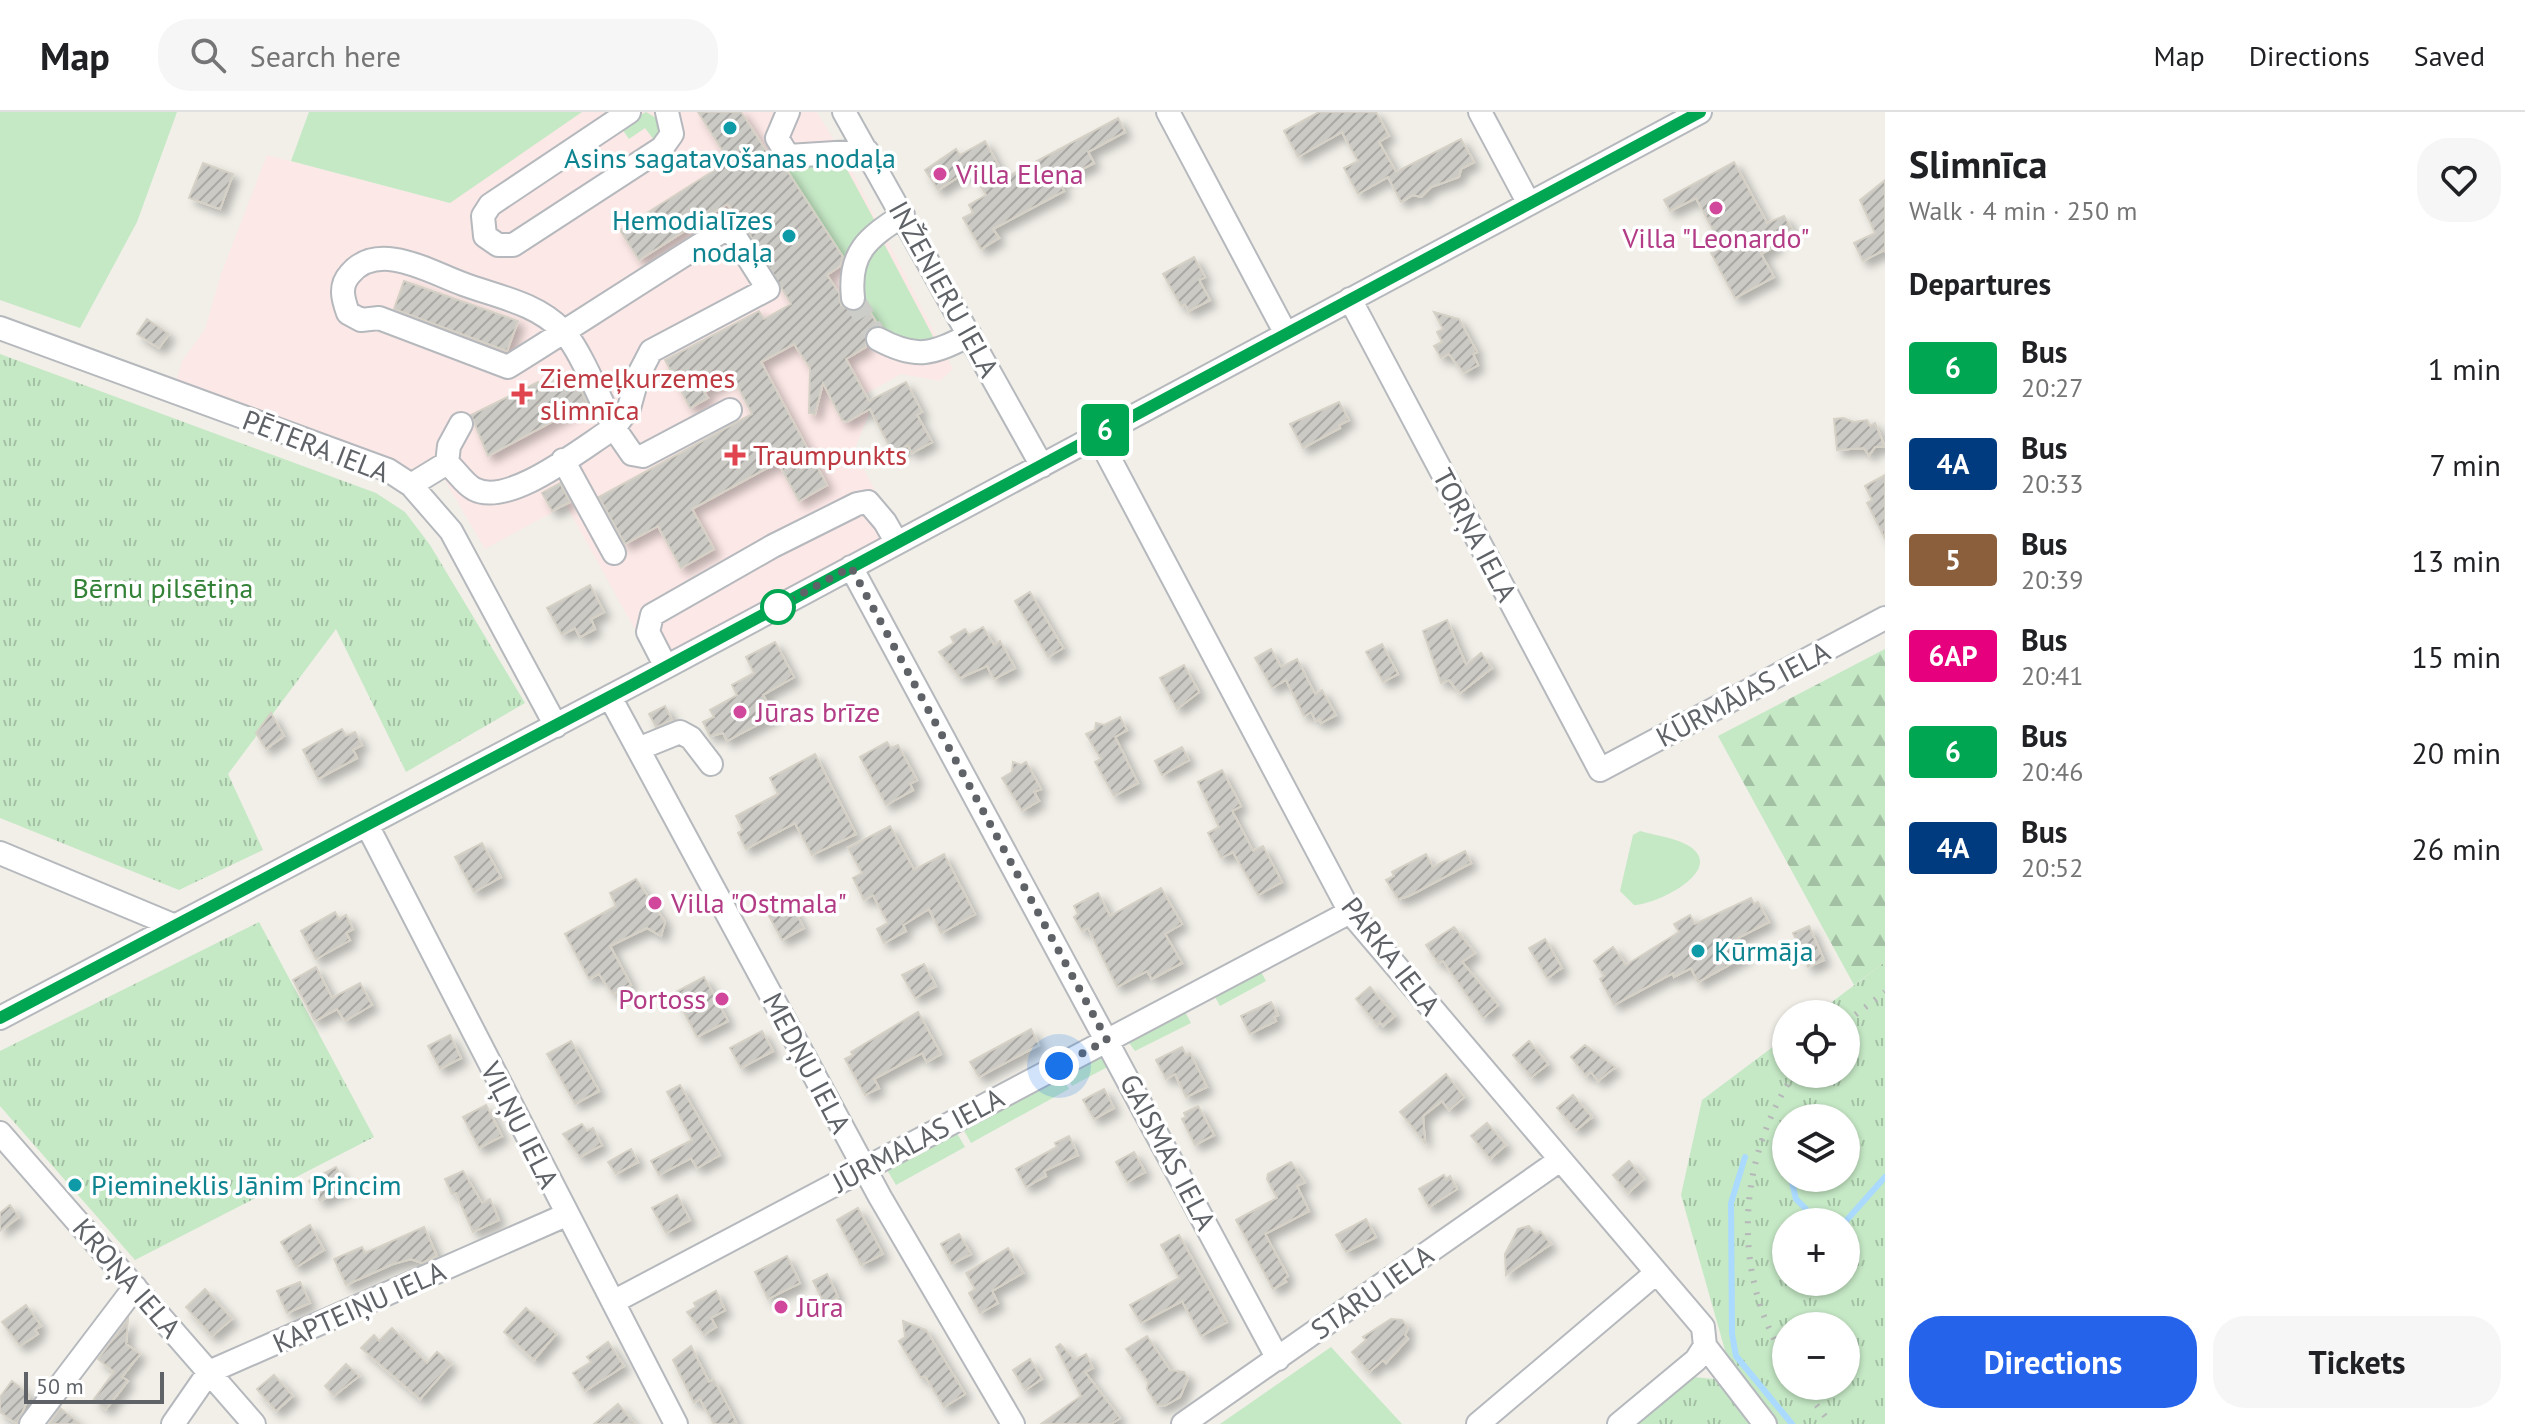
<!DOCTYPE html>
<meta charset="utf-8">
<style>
:root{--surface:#fff;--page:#f6f6f6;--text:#202124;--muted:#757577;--line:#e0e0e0;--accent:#2563eb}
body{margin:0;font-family:"PT Sans",sans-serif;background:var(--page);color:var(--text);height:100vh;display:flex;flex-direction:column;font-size:30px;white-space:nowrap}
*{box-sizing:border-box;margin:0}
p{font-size:26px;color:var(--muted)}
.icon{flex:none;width:44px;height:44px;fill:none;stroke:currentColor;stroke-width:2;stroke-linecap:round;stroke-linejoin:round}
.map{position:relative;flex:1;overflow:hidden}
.drawer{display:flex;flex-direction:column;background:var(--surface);width:640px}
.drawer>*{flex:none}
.badge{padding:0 16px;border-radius:6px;font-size:28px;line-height:52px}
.fabs{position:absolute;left:1772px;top:888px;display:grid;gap:16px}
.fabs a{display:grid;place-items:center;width:88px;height:88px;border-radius:50%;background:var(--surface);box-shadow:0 2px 6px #0004;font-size:40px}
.scale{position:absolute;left:24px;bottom:20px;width:140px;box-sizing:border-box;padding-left:8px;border:4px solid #5f6368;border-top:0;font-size:22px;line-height:28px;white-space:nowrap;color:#5f6368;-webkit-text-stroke:6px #fff;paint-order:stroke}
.you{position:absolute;width:40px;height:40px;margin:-20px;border:6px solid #fff;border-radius:50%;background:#1a73e8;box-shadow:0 0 0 12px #1a73e833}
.map>.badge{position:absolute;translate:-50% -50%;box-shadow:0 0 0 4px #fff}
h2{padding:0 24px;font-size:30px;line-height:72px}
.round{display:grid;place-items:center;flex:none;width:84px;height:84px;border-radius:32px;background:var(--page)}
.headline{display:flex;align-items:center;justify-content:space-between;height:136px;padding:0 24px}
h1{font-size:38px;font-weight:600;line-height:60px}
.button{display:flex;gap:16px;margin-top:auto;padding:16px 24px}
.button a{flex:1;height:92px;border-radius:32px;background:var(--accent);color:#fff;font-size:32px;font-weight:600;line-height:92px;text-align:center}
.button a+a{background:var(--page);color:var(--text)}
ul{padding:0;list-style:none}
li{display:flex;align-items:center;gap:24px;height:96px;padding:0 24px}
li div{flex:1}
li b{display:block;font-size:30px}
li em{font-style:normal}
li .badge{min-width:88px;font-weight:700;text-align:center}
header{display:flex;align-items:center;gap:48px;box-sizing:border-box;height:112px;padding:0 40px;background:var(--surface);border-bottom:2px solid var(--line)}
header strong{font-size:38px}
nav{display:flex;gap:44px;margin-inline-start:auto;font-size:28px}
.search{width:560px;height:72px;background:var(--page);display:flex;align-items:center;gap:20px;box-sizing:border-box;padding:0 28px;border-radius:32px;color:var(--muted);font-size:30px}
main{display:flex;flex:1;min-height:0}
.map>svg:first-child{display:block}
.medical{fill:#fce8e6}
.grass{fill:#c5e8c5}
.forest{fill:url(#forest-firs)}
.park{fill:url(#park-tufts);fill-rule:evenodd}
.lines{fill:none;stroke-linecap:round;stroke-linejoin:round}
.stream{stroke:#aadaff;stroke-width:6}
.building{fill:url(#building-hatch);stroke:#d6d1c6;stroke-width:2;filter:url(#shadow)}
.minor-tunnel{stroke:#ccccc8;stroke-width:22;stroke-dasharray:22 11;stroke-linecap:butt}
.minor-casing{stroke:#b5b8bc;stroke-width:26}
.minor{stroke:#fff;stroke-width:22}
.rail{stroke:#b6b7b8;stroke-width:6;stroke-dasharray:2 10;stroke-linecap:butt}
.line-casing{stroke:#fff;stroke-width:18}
.line{stroke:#00a651;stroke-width:12}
.walk{stroke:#5f6368;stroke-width:8;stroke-dasharray:0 14.4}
.culture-dot{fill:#0f9aa8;stroke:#fff;stroke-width:3}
.hotel-dot{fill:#d1479c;stroke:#fff;stroke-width:3}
.health-dot{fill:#e0444e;stroke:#fff;stroke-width:3}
.stop-dot{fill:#fff;stroke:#00a651;stroke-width:4}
.labels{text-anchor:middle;stroke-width:7;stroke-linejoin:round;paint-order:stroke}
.culture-label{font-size:28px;fill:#0d838f;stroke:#fff;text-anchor:start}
.hotel-label{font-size:28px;fill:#b23c85;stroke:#fff;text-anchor:start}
.street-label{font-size:28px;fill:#5f6368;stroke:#fff}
.health-label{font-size:28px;fill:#be3a42;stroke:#fff;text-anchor:start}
.park-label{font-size:28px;fill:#348238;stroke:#fff}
</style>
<header>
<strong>Map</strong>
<div class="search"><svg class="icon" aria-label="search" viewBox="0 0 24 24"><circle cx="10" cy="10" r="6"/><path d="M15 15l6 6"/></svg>Search here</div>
<nav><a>Map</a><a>Directions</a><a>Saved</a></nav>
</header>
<main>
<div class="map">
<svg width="1885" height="1312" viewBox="0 0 1885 1312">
<defs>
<pattern id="forest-firs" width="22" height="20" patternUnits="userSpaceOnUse" patternTransform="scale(2)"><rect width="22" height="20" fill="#c5e8c5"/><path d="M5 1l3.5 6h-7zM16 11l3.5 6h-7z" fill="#a3c0a4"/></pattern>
<pattern id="park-tufts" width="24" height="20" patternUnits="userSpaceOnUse" patternTransform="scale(2)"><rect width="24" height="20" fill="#c5e8c5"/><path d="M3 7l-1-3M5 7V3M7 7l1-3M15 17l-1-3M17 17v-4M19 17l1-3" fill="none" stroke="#a3c0a4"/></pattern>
<pattern id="building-hatch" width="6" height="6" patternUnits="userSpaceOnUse" patternTransform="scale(2)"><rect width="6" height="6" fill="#cccac5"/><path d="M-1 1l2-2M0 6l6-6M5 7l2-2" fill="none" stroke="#a9a8a4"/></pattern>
<filter id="shadow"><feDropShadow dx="6" dy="6" stdDeviation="4" flood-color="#0004"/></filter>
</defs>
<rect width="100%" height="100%" fill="#f1efe8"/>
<path class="medical" d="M581,0H817L848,51L953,257L940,269L901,262L862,284L869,302L854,339L902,429L658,559L566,393L485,437L443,365L411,373L173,280L182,249L205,217L221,162L267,43L449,91Z"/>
<path class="grass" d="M0,0H177L137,110L80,216L0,188Z
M309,0H582L450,91L291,49Z
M646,0L658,7V23L654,28L645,16L629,27L620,14Z
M844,52L876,111L846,150L784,54Z
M880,124L937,232L923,234L881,219L859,182V164Z
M1640,719C1654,723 1676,726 1689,734C1727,758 1656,793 1634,793L1620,779L1633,723Z
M1259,856L1266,869L1220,894L1213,881Z
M1183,896L1191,911L1135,939L1127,928Z
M1104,943L1111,953L1072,974L1065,961Z
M1060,961L1069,977L971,1031L962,1015Z
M955,1018L965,1035L896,1073L886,1056Z
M1331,1235L1402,1312H1220Z"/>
<path class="forest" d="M1885,537V850L1854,873L1718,624Z"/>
<path class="park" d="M0,242L376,381L405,400L430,433L525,591L406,660L336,517L228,662L263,738L179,778L0,706Z
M259,810L374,1025L135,1148L0,994V939Z
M1885,850V1312H1772L1730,1256L1681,1083L1702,988L1786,925V962H1846V902H1816ZM1786,1006H1846V1066H1786ZM1786,1110H1846V1170H1786ZM1786,1214H1846V1274H1786Z
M1693,1265L1714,1267L1752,1312H1637Z"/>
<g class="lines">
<path class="stream" d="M1745,1045L1731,1091L1732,1222L1736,1244L1792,1312
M1791,1066L1796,1087L1819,1110
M1845,1110L1885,1065"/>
</g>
<path class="building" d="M698,0H741L769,43L788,60L843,145L840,154L827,163L839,181L841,193L853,200L865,192L878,213L866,220V235L846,247L869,289L906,270L922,300L917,303L932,330L912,341L908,333L893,341L870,297L847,310L842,308L823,271L815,302L809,301L810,256L794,232L761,250L827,373L799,389L778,350L692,397L714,437L681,456L658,414L625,432L599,385L752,302L733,265L704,280L708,286L690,296L665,248L759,199L764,207L791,192L741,108L727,92L639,148L620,118L729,49Z
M1319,0H1376L1389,24L1379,30L1396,60L1461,27L1474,50L1461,57L1459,65L1431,75L1421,85L1413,83L1401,90L1388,65L1358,82L1344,56L1358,49L1342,20L1298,45L1284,19Z
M1118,6L1125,20L1088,40L1094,51L1059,69L1064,79L993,117L999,126L981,137L963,106L973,101L969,93L986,83L971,57L938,78L925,58L956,37L960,43L985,29L1005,66Z
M1734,50L1767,111L1784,104L1792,117L1774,128L1776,134L1761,142L1774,165L1735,186L1711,141L1722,135L1696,86L1670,99L1664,88Z
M203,51L233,62L220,97L189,86Z
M1885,68V140L1884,138L1863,149L1854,131L1875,121L1860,88Z
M1194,145L1205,165L1199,168L1210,188L1189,199L1185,192L1181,194L1163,162Z
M404,169L518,209L507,239L394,197Z
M1434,200L1459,207L1477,240L1473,242L1478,253L1464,261L1449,242L1441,246L1434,234L1442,230L1437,220L1443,217Z
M147,207L169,222L159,236L137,222Z
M564,263L566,268L574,264L587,291L488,344L471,303L538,270L542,275Z
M1339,290L1349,308L1339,313L1340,316L1303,336L1290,312Z
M1843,306L1854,310L1867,308L1870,314L1875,311L1885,335H1875L1869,343L1864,336L1837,338L1834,307Z
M1885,363V427L1867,391L1872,388L1865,374Z
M560,371L570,390L552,399L542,381Z
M590,473L604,500L591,507L595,517L580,525L575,516L562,523L547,496Z
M1030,480L1063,536L1048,545L1015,489Z
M1447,508L1466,553L1481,541L1492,556L1460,581L1449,568L1441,571L1423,519Z
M983,515L994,533L1000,529L1015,556L994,567L987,554L960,566L939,540L954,531L951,525L965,517L969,523Z
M775,530L794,565L763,583L774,604L727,629L723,621L710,624L703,610L714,605L710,598L737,583L732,573L754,561L746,545Z
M1382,532L1398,562L1383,570L1366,540Z
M1271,537L1281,555L1297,547L1315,582L1322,578L1336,603L1321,611L1320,607L1316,609L1311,600L1304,604L1286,568L1272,576L1255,546Z
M1184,553L1199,580L1177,597L1160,566Z
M665,594L672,608L656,615L649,602Z
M271,601L284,624L266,637L256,621Z
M1120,605L1127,618L1115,625L1138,671L1114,684L1095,650L1101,647L1086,622L1095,618L1096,611L1104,613Z
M342,617L346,624L355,620L362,633L353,638L357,646L318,667L303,638Z
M887,630L891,636L898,633L917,668L910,672L913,678L886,693L860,645Z
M1182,635L1189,648L1162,663L1155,649Z
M815,642L856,722L812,743L795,711L746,737L738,721L743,718L736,704L778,682L770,666Z
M1013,650L1021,653L1026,650L1041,677L1034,680L1039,689L1022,699L1002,666L1012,660Z
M1222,658L1241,694L1232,699L1253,739L1263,734L1282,770L1258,783L1233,740L1221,746L1208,721L1219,715L1198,670Z
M890,714L914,758L944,742L975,802L941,821L929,797L903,813L906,819L884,831L877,817L888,811L873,783L864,788L853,766L862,761L848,736Z
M482,731L501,765L474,780L455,745Z
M1465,739L1471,751L1409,784L1398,787L1386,768L1394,764L1392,760L1426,742L1433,755Z
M636,767L665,810L661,824L647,816L610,834L631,873L613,882L599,862L589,867L565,822L616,794L610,781Z
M1161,776L1182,812L1165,822L1182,851L1152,867L1147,859L1117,875L1088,816L1082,819L1074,805L1078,802L1074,794L1098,781L1110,804Z
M1751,786L1754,792L1758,790L1769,810L1738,826L1747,843L1698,870L1691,856L1674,865L1673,861L1614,893L1600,867L1604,864L1594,849L1613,835L1626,853L1679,820L1674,812L1690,803L1695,812Z
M791,793L804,816L782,828L769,804Z
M335,800L339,807L346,803L353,817L346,821L350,828L316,847L301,819Z
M1809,814L1824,848L1808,855L1793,821Z
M1454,815L1475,841L1462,850L1498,893L1483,906L1443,849L1438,851L1426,833Z
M1545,827L1562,856L1547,866L1529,836Z
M924,852L936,874L915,886L902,863Z
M316,855L332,886L360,871L372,893L345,909L337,897L315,909L293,868Z
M704,865L728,909L697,925L674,881Z
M1370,875L1395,904L1383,914L1380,910L1377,913L1356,887Z
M1271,890L1278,903L1274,905L1276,909L1250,922L1241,904Z
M918,900L941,942L927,950L922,941L907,949L874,967L879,976L865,983L845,947L853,943L851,940Z
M1031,917L1039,933L979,965L970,950Z
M762,919L773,939L741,956L730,936Z
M450,923L461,946L440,957L428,934Z
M571,929L599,979L575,992L547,942Z
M1529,929L1548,952L1531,965L1513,943Z
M1585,933L1615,955L1598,969L1591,960L1586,964L1571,945Z
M1182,935L1186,943L1190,941L1207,975L1186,985L1175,962L1166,967L1156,948Z
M1446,962L1464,985L1449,998L1442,989L1423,1004L1425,1031L1400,1000Z
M680,973L720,1043L697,1056L691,1046L659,1063L651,1049L692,1028L667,980Z
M1104,977L1114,996L1094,1007L1083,988Z
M1573,983L1592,1005L1576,1018L1557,996Z
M486,993L502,1024L479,1036L463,1005Z
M1198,994L1214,1023L1195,1033L1182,1007L1186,1005L1184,1001Z
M1487,1011L1506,1033L1490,1047L1471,1024Z
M582,1012L587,1019L593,1016L602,1033L580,1045L563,1022Z
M1069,1024L1078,1043L1044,1059L1046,1064L1026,1075L1016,1057L1057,1035L1055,1031Z
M631,1037L638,1050L616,1062L608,1050Z
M1134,1040L1145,1060L1127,1070L1116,1050Z
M1629,1049L1644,1067L1628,1081L1613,1063Z
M1291,1050L1305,1070L1297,1074L1309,1099L1265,1122L1288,1164L1284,1167L1286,1170L1273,1177L1236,1108L1277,1086L1267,1067L1268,1062Z
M336,1055L347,1076L320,1089L309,1069Z
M463,1059L482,1091L490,1087L499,1108L473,1120L456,1081L452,1082L445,1067Z
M1444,1063L1446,1067L1450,1064L1457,1077L1429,1095L1419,1077Z
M677,1083L690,1108L666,1121L652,1096Z
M10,1093L19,1105L0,1119V1101Z
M858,1096L883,1142L861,1153L837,1108Z
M1366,1107L1376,1125L1346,1140L1336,1123Z
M310,1113L324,1138L296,1155L281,1130Z
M1529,1114L1536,1122L1540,1119L1551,1132L1506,1163L1505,1142L1518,1117Z
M424,1115L437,1144L422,1151L411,1147L393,1152L346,1173L334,1147L362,1135L365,1141Z
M959,1122L971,1142L952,1152L941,1132Z
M1179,1123L1227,1210L1201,1224L1182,1189L1141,1211L1130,1193L1179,1166L1161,1133Z
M1008,1136L1023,1161L992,1179L998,1191L980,1201L969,1181L975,1177L966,1161Z
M787,1144L800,1171L768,1187L755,1160Z
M827,1162L838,1185L825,1193L813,1169Z
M300,1170L310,1191L287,1201L277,1179Z
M205,1177L232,1207L212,1224L186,1195Z
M716,1179L725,1198L711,1206L716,1215L704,1223L687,1200L696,1195L694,1191Z
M26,1193L41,1214L35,1218L38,1222L20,1234L2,1210Z
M526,1196L556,1222L534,1248L504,1220Z
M128,1207L126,1232L140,1242L122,1265L128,1269L106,1297L94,1287L114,1260L98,1247Z
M1391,1207L1402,1208L1408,1216L1405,1223L1408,1227L1386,1251L1383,1248L1369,1260L1352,1240L1366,1228L1363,1225Z
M903,1209L926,1218L965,1282L944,1295L925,1264L921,1266L899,1229L905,1225Z
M392,1216L427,1251L437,1240L451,1252L420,1287L361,1236L374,1223L379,1229Z
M1147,1224L1170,1258L1184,1260L1188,1266L1180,1285L1164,1294L1157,1293L1147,1277L1148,1270L1126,1237Z
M608,1230L624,1254L585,1279L573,1261L591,1250L587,1245Z
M1060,1232L1075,1248L1086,1242L1093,1256L1085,1260L1120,1306L1111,1312H1041L1081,1284L1056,1235Z
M691,1234L709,1270L714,1268L737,1312H714L700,1287L694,1291L673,1248Z
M1030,1247L1042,1267L1025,1278L1013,1258Z
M346,1252L359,1264L334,1284L325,1274Z
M274,1263L293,1284L276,1299L257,1277Z
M12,1269L30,1283L17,1312L0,1300V1285Z
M618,1292L635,1312H594Z
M60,1296L80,1312H49Z"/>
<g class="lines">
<path class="minor-tunnel" d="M853,186L878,227"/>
<g class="minor-casing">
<path id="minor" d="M629,0L490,93L483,104L485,124L498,133H513L662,36L672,22L667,0
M788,0L777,26L788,44L867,39
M844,0L1042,354
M1168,0L1286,222
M1480,0L1528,90
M853,186C848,140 868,126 903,103
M1350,187L1600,658L1885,506
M0,216L388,358L411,373L451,419L556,614
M878,227C917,248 932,242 970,223
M1097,323L1350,800L1703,1215L1705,1234L1696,1248L1619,1312
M563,348L614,441
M447,351L449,334L461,312
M411,373L447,351C456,358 464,372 474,377C509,396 583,335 614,316C602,292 580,236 562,218C536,191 498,185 463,172C430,160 378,128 350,162C339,174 343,187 348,201L361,208L379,206L508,255C582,209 654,161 729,115L768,177L651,239L638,264L629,296L614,316L632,342L643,344L730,298
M851,455L1278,1247
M666,555L648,520L652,503L773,434L857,392L868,390L885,410L897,431
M610,585L880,1085L1013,1312
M638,637L680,620L691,626L711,652
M367,713L676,1312
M0,741L175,814
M0,906L666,555L1700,0
M0,1021L254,1312
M613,1190L1350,800
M1705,1234L1765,1312
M31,1312L135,1175
M173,1312L209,1260L566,1103
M1183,1312L1560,1048
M1478,1312L1656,1161"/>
</g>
<use href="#minor" class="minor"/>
<path class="rail" d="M1846,910L1885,880
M1786,1248C1730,1159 1738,1048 1794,962
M1802,1274L1831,1312"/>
</g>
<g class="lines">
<g class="line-casing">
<path id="line" d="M0,906L634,572L1700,0"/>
</g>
<use href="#line" class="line"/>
<path class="walk" d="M778,495L772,498L851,455L1107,928L1059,954"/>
</g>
<g class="culture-dot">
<circle cx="730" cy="16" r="8"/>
<circle cx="789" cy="124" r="8"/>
<circle cx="1698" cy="839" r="8"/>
<circle cx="75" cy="1073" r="8"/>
</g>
<g class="hotel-dot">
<circle cx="940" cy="62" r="8"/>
<circle cx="1716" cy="96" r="8"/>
<circle cx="740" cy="600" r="8"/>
<circle cx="655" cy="791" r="8"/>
<circle cx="722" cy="887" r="8"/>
<circle cx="781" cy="1195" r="8"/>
</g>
<g class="health-dot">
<path d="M518 270h8v8h8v8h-8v8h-8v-8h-8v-8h8z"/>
<path d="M731 331h8v8h8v8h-8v8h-8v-8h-8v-8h8z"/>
</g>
<circle class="stop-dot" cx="778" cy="495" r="16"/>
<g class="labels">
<g class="culture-label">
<text x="730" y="56" text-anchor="middle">Asins sagatavošanas nodaļa</text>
<text x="773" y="118" text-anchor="end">Hemodialīzes<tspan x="773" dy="32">nodaļa</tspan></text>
<text x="1714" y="849">Kūrmāja</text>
<text x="91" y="1083">Piemineklis Jānim Princim</text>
</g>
<g class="hotel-label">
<text x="956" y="72">Villa Elena</text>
<text x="1716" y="136" text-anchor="middle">Villa "Leonardo"</text>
<text x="756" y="610">Jūras brīze</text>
<text x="671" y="801">Villa "Ostmala"</text>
<text x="706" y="897" text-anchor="end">Portoss</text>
<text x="797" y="1205">Jūra</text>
</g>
<g class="street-label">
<text transform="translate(944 177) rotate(61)" y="10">INŽENIERU IELA</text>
<text transform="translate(316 334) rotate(21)" y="10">PĒTERA IELA</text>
<text transform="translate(1475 423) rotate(62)" y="10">TORŅA IELA</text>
<text transform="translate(1743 582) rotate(-28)" y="10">KŪRMĀJAS IELA</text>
<text transform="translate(1391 844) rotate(52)" y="10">PARKA IELA</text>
<text transform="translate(807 951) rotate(62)" y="10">MEDŅU IELA</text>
<text transform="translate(520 1013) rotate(63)" y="10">VIĻŅU IELA</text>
<text transform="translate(918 1028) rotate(-28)" y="10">JŪRMALAS IELA</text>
<text transform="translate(1168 1040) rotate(62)" y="10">GAISMAS IELA</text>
<text transform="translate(127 1166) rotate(49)" y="10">KROŅA IELA</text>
<text transform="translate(1372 1180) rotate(-35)" y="10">STARU IELA</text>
<text transform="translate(359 1195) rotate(-24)" y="10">KAPTEIŅU IELA</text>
</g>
<g class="health-label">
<text x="540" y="276">Ziemeļkurzemes<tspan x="540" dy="32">slimnīca</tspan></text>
<text x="753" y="353">Traumpunkts</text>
</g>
<g class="park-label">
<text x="163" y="486">Bērnu pilsētiņa</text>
</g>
</g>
</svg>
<div class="fabs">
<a><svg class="icon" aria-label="locate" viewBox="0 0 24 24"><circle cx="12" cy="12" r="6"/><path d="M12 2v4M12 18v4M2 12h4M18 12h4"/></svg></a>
<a><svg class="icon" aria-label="layers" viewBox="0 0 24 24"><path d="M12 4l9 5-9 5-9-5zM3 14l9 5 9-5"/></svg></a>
<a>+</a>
<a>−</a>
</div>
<div class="scale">50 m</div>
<div class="you" style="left:1059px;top:954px"></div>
<b class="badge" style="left:1105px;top:318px;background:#00a651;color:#fff">6</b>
</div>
<section class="drawer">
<div class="headline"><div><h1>Slimnīca</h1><p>Walk · 4 min · 250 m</p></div><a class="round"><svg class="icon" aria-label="heart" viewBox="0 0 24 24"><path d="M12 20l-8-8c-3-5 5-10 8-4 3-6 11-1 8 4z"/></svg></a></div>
<h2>Departures</h2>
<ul>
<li><span class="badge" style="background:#00a651;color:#fff">6</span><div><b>Bus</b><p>20:27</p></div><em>1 min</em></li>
<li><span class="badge" style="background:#003b80;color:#fff">4A</span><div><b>Bus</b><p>20:33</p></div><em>7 min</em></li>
<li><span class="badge" style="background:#8b5e3c;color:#fff">5</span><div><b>Bus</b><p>20:39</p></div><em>13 min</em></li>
<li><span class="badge" style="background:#e6007e;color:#fff">6AP</span><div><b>Bus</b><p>20:41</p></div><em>15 min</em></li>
<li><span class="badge" style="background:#00a651;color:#fff">6</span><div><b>Bus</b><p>20:46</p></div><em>20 min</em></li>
<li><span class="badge" style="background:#003b80;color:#fff">4A</span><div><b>Bus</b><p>20:52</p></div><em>26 min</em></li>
</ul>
<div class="button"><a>Directions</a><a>Tickets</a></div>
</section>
</main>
